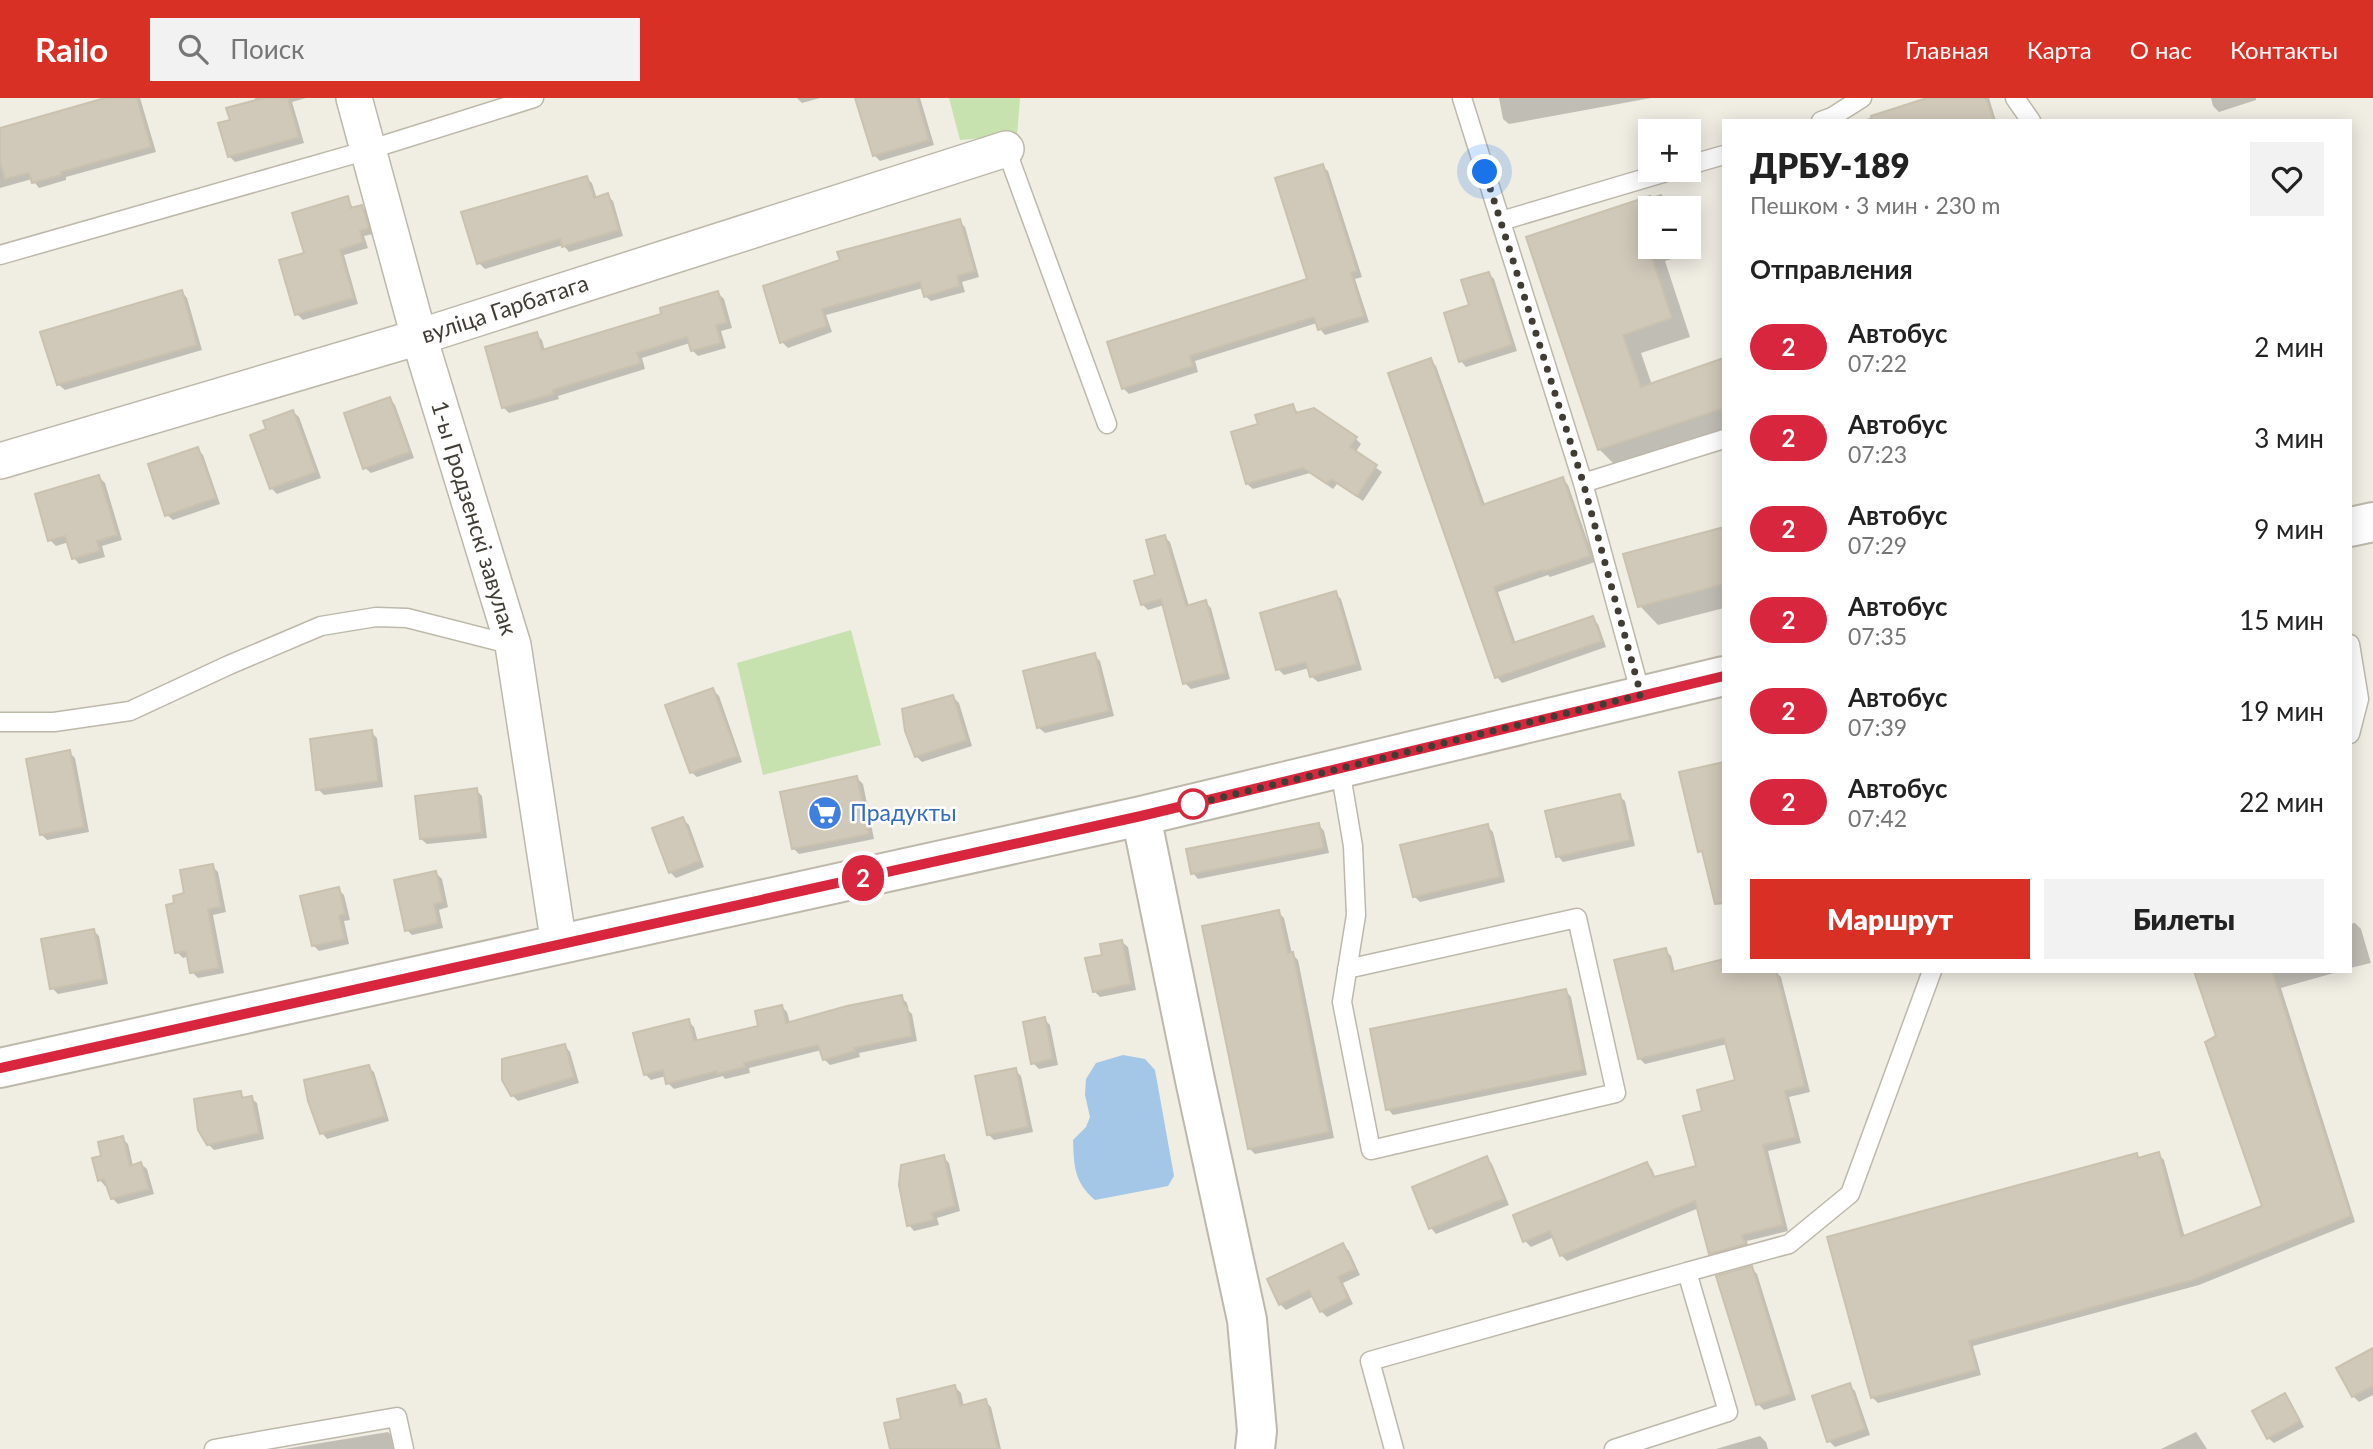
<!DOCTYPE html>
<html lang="ru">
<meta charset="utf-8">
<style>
:root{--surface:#fff;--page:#f2f2f2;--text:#222;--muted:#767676;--accent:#d93025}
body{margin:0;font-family:Lato,sans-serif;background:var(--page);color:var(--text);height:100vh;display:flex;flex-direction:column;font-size:26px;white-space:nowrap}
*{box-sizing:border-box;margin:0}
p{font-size:23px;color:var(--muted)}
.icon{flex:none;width:38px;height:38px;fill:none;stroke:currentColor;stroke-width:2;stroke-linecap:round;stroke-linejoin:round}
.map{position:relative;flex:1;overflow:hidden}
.side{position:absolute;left:1722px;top:21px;width:630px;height:854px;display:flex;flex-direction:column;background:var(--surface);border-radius:0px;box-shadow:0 4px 18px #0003}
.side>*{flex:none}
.badge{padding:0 14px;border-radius:23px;font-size:24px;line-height:46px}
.buttons{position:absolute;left:1638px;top:21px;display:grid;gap:14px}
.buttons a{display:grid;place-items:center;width:63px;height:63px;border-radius:0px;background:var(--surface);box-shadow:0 4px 18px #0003;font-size:35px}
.you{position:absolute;width:35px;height:35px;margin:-18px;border:5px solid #fff;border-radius:50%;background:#1a73e8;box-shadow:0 0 0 10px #1a73e833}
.map>.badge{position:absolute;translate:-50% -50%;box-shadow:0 0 0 4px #fff}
h2{padding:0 28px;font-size:26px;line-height:63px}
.round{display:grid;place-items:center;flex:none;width:74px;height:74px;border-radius:0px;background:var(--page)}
.overview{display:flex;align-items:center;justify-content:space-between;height:119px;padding:0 28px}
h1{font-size:33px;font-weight:800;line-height:52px}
.action{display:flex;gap:14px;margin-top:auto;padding:14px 28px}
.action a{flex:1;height:80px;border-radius:0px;background:var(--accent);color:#fff;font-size:28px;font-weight:800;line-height:80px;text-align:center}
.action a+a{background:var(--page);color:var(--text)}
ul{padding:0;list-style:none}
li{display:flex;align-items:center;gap:21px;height:91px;padding:0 28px}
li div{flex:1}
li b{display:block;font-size:26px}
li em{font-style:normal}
li .badge{min-width:77px;font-weight:700;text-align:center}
header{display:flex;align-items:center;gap:42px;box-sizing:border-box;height:98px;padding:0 35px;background:var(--accent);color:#fff}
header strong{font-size:33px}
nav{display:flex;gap:38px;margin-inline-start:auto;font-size:24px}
.search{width:490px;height:63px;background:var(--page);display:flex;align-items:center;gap:18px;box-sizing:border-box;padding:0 24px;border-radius:0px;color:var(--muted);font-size:26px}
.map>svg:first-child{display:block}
.green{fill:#c7e1af}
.water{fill:#a4c7e8}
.shadow{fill:#0003}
.building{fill:#d0c9ba;stroke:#cac1ae;stroke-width:2}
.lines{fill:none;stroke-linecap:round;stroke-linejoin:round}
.service-casing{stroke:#bdb8aa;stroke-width:21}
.minor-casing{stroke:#bdb8aa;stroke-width:38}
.tertiary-casing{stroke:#bdb8aa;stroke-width:42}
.service{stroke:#fff;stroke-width:18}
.minor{stroke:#fff;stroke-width:35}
.tertiary{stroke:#fff;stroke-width:38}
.line-casing{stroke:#fff;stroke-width:16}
.line{stroke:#d7263d;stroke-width:10}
.walk{stroke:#413d34;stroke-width:7;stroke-dasharray:0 12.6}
.stop-dot{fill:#fff;stroke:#d7263d;stroke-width:3.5}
.labels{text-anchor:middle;stroke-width:5;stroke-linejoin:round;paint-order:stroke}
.street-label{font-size:23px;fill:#413d34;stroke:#fff}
.shop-label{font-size:23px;fill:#366cbe;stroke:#fff;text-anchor:start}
</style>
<header>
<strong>Railo</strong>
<div class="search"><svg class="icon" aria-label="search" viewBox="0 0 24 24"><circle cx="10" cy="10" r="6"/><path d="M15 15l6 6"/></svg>Поиск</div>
<nav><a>Главная</a><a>Карта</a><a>О нас</a><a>Контакты</a></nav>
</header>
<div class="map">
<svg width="2373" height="1351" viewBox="0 0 2373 1351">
<rect width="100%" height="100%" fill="#f0ede3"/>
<path class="green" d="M949,0H1020L1017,37L960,42Z
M851,532L881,647L763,677L737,565Z"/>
<path class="water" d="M1123,957L1145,961L1155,972L1174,1078L1168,1088L1095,1102C1074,1084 1074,1068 1073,1042L1086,1029L1090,1019L1085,997L1086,981L1096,965Z"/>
<path class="shadow" d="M112,0H140L156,54L66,79V82L39,90L32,81L0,90V32Z
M255,0H306L292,4L304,45L235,64L229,58L232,24L256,4Z
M797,0H820L802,5Z
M857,0H920L934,47L880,63L874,57Z
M1499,0H1651L1509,26L1503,21Z
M1933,0H1989L1996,23H1860Z
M2211,0H2256V2L2219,14L2213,8Z
M1322,68L1328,73L1362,179L1355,181L1369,224L1325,237L1320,231L1317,225L1195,263L1198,274L1129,296L1123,290L1309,182Z
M586,80L592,85L597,101L607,97L613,103L623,138L569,154L563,147L485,171L479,165Z
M1661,96L1675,110H1650V149H1689V142L1693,154L1665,163L1690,239L1641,255L1652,287L1724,262V335L1618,370L1599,351L1529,140Z
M347,100L354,111L362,109L368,115L373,136L364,138L368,150L344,157L358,206L303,222L297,216L306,156Z
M959,123L965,129L979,179L962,184L965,194L931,203L925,198L923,190L826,217L832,234L788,250L782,244L765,189Z
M1489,176L1494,181L1517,253L1466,269L1461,263L1471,208Z
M182,194L187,200L202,252L65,292L59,287L43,235Z
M718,195L724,201L732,230L721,233L726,250L698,258L692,252L690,245L642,260L645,271L558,298L559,301L509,315L503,309L536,236L542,242L545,253L664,217Z
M1430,262L1436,268L1485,407L1563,381L1568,387L1595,464L1550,479L1548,477L1498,494L1516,546L1592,520L1598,526L1606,549L1502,585L1497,579L1391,276Z
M390,301L395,307L414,360L371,375L365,370Z
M1293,308L1299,316L1355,340L1361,346L1355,355L1382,374L1363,403L1337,386L1333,391L1310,375L1253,391L1247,386Z
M293,314L299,319L321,380L277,396L271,390L268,332Z
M197,351L203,357L220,406L173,422L167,417Z
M99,379L105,385L122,442L102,448L105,459L79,466L74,460L69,444L56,448L50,442Z
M1724,431V510L1658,527L1640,508Z
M1164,439L1170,444L1189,508L1205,504L1211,510L1230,581L1191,591L1185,585L1164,507L1148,512L1142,506L1157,478Z
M1335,495L1341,501L1362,572L1318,584L1312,579L1309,570L1284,577L1278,571Z
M1094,557L1100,563L1114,618L1045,635L1039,630Z
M713,592L719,598L742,664L697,679L691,674Z
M953,599L959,605L972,648L922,664L916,658Z
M371,634L377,640L383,689L324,697L318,691Z
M69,654L75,660L89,734L47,742L41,736Z
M857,680L863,686L874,741L799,756L794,751Z
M476,692L482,698L487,740L427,746L421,741Z
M1619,698L1625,703L1635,748L1563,764L1558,758Z
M683,721L689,727L704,769L676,780L670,774Z
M1319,727L1324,733L1329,755L1198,781L1193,775Z
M1487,728L1493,734L1505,784L1420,804L1414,798Z
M212,768L218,774L226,814L213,817L224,875L198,880L192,874L189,858L183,860L177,854L186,796Z
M436,775L442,781L448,809L439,812L443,830L412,837L407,832Z
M338,791L344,797L350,822L344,823L349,846L319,853L314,848Z
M1278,814L1284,820L1292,856L1298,862L1334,1040L1255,1056L1249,1050Z
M2355,825L2361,831L2371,865L2350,870V826Z
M94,833L99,838L108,886L58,896L52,890Z
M1122,844L1128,849L1136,892L1100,899L1094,893L1104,858Z
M1665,852L1671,858L1675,875L1775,873L1781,879L1810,994L1789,999L1801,1045L1768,1053L1788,1133L1747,1143L1749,1152L1717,1161L1711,1155L1699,1110L1567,1163L1561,1157L1554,1139L1531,1149L1525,1143L1647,1066L1652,1071L1656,1081L1698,1069L1704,1014L1737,984L1727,946L1645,966L1639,960Z
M2196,873H2341L2281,890L2355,1124L2199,1187L1973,1248L1981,1277L1878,1305L1872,1299L2136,1057L2140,1061L2158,1056L2164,1062L2185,1140L2264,1109L2218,939Z
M1566,893L1571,899L1587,977L1393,1017L1388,1011Z
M901,899L907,905L908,912L912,916L917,943L859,955L860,959L830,967L824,961L822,952L749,970L750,975L725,981L723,978L674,991L668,985L666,978L651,982L645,976L688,923L694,929L698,944L760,929L781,908L787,914L790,925Z
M1044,921L1050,927L1058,967L1039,971L1033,965Z
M565,948L570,954L579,985L518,1003L512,997Z
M368,969L374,974L389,1023L327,1041L322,1035Z
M1015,972L1021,978L1033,1034L994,1042L988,1036Z
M240,995L246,1001L251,1000L257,1005L264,1041L214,1052L208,1046Z
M122,1040L128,1046L133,1068L141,1066L147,1071L154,1096L118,1106L112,1100L108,1087L105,1088L100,1082L103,1059Z
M943,1059L949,1065L960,1113L937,1120L939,1127L914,1133L909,1127Z
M1487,1060L1492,1066L1509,1107L1436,1136L1431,1130Z
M1343,1147L1349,1153L1360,1177L1343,1185L1353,1206L1327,1219L1321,1213L1314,1198L1286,1212L1280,1206Z
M1751,1170L1757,1176L1796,1302L1764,1312L1758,1306Z
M2373,1252V1297L2359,1304L2353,1298Z
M1849,1287L1855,1293L1870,1337L1835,1349L1829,1343Z
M955,1289L961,1295L964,1309L985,1303L991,1309L1001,1351H892L904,1322Z
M2285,1297L2290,1303L2304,1329L2274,1345L2268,1340Z
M388,1334L393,1340L396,1351H284Z
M2196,1334L2207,1351H2161Z
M1760,1338L1766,1344L1768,1351H1716Z"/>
<path class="building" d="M105,0H137L151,49L61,74L62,77L32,85L29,75L5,81L0,65V30Z
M264,0H288L299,39L228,59L218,25L230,22L226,10Z
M855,0H917L929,42L873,58Z
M1927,0H1986L1994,23H1872L1871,18Z
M1323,66L1357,173L1351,175L1364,218L1318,232L1314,219L1190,258L1193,268L1122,291L1107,244L1307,181L1275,80Z
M587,78L594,100L608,95L619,132L562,149L560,141L477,166L461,114Z
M348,98L351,110L362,107L369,130L360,133L363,144L340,152L354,200L295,217L279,162L304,155L292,115Z
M1650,98V154L1672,220L1623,237L1641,289L1724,260V310L1598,352L1526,139Z
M960,121L975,173L957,178L960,188L924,199L920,184L822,211L827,228L780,245L763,188L840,162L837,154Z
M1489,174L1512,247L1459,264L1444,215L1469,207L1461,182Z
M182,192L197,247L57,287L40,234Z
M718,193L727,225L716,227L721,245L691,253L687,239L637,255L641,265L553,292L554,296L502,310L485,249L537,234L542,252L661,216L660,210Z
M1431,260L1482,407L1563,379L1590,458L1543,474L1542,472L1494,489L1513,545L1593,518L1602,543L1495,580L1388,275Z
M390,299L410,354L363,371L344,315Z
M1293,306L1296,315L1314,310L1357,339L1350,349L1377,367L1357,398L1331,381L1327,386L1303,370L1246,386L1231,334L1258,326L1255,317Z
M293,312L316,374L270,391L250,337L266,331L263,323Z
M198,349L216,400L165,418L148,366Z
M99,377L117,437L97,443L100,453L72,461L65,438L48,443L35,396Z
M1724,429V486L1638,509L1623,456Z
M1165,437L1186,508L1206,502L1225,575L1183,586L1161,501L1141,507L1134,483L1155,477L1146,442Z
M1336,493L1357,566L1310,579L1306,564L1276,572L1260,515Z
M1095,555L1109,613L1037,630L1023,573Z
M713,590L738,658L690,675L665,607Z
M953,597L967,642L915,659L905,633L902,611Z
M372,632L378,683L316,692L310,641Z
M70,652L84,729L40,737L26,661Z
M1724,664V805L1715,806L1702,753L1698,754L1679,674Z
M857,678L869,736L792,751L780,694Z
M477,690L482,735L420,741L415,698Z
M1620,696L1630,742L1556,759L1545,713Z
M683,719L700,763L669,775L652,730Z
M1319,725L1324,750L1191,776L1186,751Z
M1488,726L1500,779L1413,799L1400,747Z
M213,766L221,809L208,811L219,870L190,875L186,853L175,855L166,807L174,805L173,798L184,795L180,772Z
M436,773L443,804L434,806L438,825L405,833L394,782Z
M339,789L345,816L339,818L345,841L312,848L300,798Z
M1279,812L1288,855L1293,854L1329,1034L1248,1051L1202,828Z
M94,831L104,881L50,891L41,841Z
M1122,842L1131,886L1093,894L1085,860L1102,857L1100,846Z
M1666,850L1672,874L1724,861V873H1776L1805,988L1785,993L1796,1039L1763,1047L1783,1127L1742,1137L1745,1146L1709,1156L1695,1103L1560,1158L1550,1133L1523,1144L1513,1117L1647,1064L1654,1079L1696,1068L1683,1018L1702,1013L1697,992L1735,982L1724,940L1638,961L1614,862Z
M2194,873H2272L2351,1118L2193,1182L1969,1243L1977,1272L1871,1300L1827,1139L2137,1055L2138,1060L2159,1054L2181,1139L2262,1108L2205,944L2216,938Z
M1566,891L1583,972L1386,1012L1370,931Z
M902,897L904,908H907L912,938L854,950L855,953L823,962L818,947L744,965L745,969L717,976V973L666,986L663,972L644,977L633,935L689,921L694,943L758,928L755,913L782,907L786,925L847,908Z
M1045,919L1053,961L1031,966L1023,924Z
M565,946L574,979L511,998L502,982V961Z
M369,967L385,1018L320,1036L308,1003L304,982Z
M1016,970L1028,1029L987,1037L975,978Z
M241,993L242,1000L252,998L259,1035L207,1047L198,1032L194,1001Z
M123,1038L130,1068L141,1064L149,1091L111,1101L104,1081L98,1083L92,1060L101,1058L98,1044Z
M944,1057L955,1108L932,1115L934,1122L907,1128L899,1087L901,1067Z
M1487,1058L1504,1101L1429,1131L1412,1089Z
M1343,1145L1355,1171L1338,1179L1348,1200L1320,1214L1309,1192L1279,1207L1267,1181Z
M1752,1168L1791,1296L1756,1307L1716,1178Z
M2373,1250V1288L2352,1299L2336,1270Z
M1850,1285L1865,1331L1827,1344L1812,1298Z
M955,1287L960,1308L986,1301L998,1351H890L884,1325L901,1321L897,1301Z
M2285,1295L2300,1323L2267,1341L2252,1313Z"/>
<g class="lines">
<g class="service-casing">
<path id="service" d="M1462,0L1583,385L1641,597
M2015,0L2031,23
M1821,23L1832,19L1862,0
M1006,51L1107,326
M1689,67L1724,57
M1501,123L1673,72
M0,157L368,52L534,0
M1583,385L1724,341
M2350,546L2359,601L2350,636
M0,624H54L130,613L229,567L321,528L376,519L407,520L513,547
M1340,671L1353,748L1356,817L1342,904L1371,1052L1616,995L1577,820L1347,871
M1687,1174L1789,1146L1850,1096L1932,873
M214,1351L397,1319L404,1351
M1394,1351L1370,1263L1687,1174L1728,1314L1614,1351"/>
</g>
<g class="minor-casing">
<path id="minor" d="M354,0L419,239L513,547L559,847
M0,363L419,239L1006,51"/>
</g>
<g class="tertiary-casing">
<path id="tertiary" d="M2350,429L2373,424
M1141,718L1195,982L1247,1222L1257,1333L1255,1351
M0,970L1141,718L1724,578"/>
</g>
<use href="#service" class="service"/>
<use href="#minor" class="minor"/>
<use href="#tertiary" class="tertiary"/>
</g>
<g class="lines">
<g class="line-casing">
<path id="line" d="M0,970L1141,718L1724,578"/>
</g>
<use href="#line" class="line"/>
<path class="walk" d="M1193,706L1190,707L1641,597L1583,384L1485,74"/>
</g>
<defs>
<g id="supermarket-disc" transform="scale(1.75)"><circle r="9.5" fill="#3f7fe0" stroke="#fff"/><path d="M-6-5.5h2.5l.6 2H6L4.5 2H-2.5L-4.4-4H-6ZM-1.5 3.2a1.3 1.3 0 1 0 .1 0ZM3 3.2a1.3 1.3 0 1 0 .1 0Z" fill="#fff"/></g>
</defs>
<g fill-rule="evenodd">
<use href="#supermarket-disc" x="825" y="715"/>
</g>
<circle class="stop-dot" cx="1193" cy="706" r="14"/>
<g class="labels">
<g class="street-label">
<text transform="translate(505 211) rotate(-18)" y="8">вуліца Гарбатага</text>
<text transform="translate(474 420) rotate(73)" y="8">1-ы Гродзенскі завулак</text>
</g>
<g class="shop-label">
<text x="850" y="723">Прадукты</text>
</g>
</g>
</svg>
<div class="buttons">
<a>+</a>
<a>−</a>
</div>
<div class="you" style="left:1485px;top:74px"></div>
<b class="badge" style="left:863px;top:780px;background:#d7263d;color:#fff">2</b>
<section class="side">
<div class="overview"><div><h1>ДРБУ-189</h1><p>Пешком · 3 мин · 230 m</p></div><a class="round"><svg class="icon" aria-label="heart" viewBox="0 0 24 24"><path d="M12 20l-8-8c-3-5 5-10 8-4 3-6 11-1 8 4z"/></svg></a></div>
<h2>Отправления</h2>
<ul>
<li><span class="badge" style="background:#d7263d;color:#fff">2</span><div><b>Автобус</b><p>07:22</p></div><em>2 мин</em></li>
<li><span class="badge" style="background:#d7263d;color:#fff">2</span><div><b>Автобус</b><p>07:23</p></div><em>3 мин</em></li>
<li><span class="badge" style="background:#d7263d;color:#fff">2</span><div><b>Автобус</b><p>07:29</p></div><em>9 мин</em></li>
<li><span class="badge" style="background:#d7263d;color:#fff">2</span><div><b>Автобус</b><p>07:35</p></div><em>15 мин</em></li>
<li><span class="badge" style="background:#d7263d;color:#fff">2</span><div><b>Автобус</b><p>07:39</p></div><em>19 мин</em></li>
<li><span class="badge" style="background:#d7263d;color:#fff">2</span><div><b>Автобус</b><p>07:42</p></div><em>22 мин</em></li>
</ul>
<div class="action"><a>Маршрут</a><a>Билеты</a></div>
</section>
</div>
